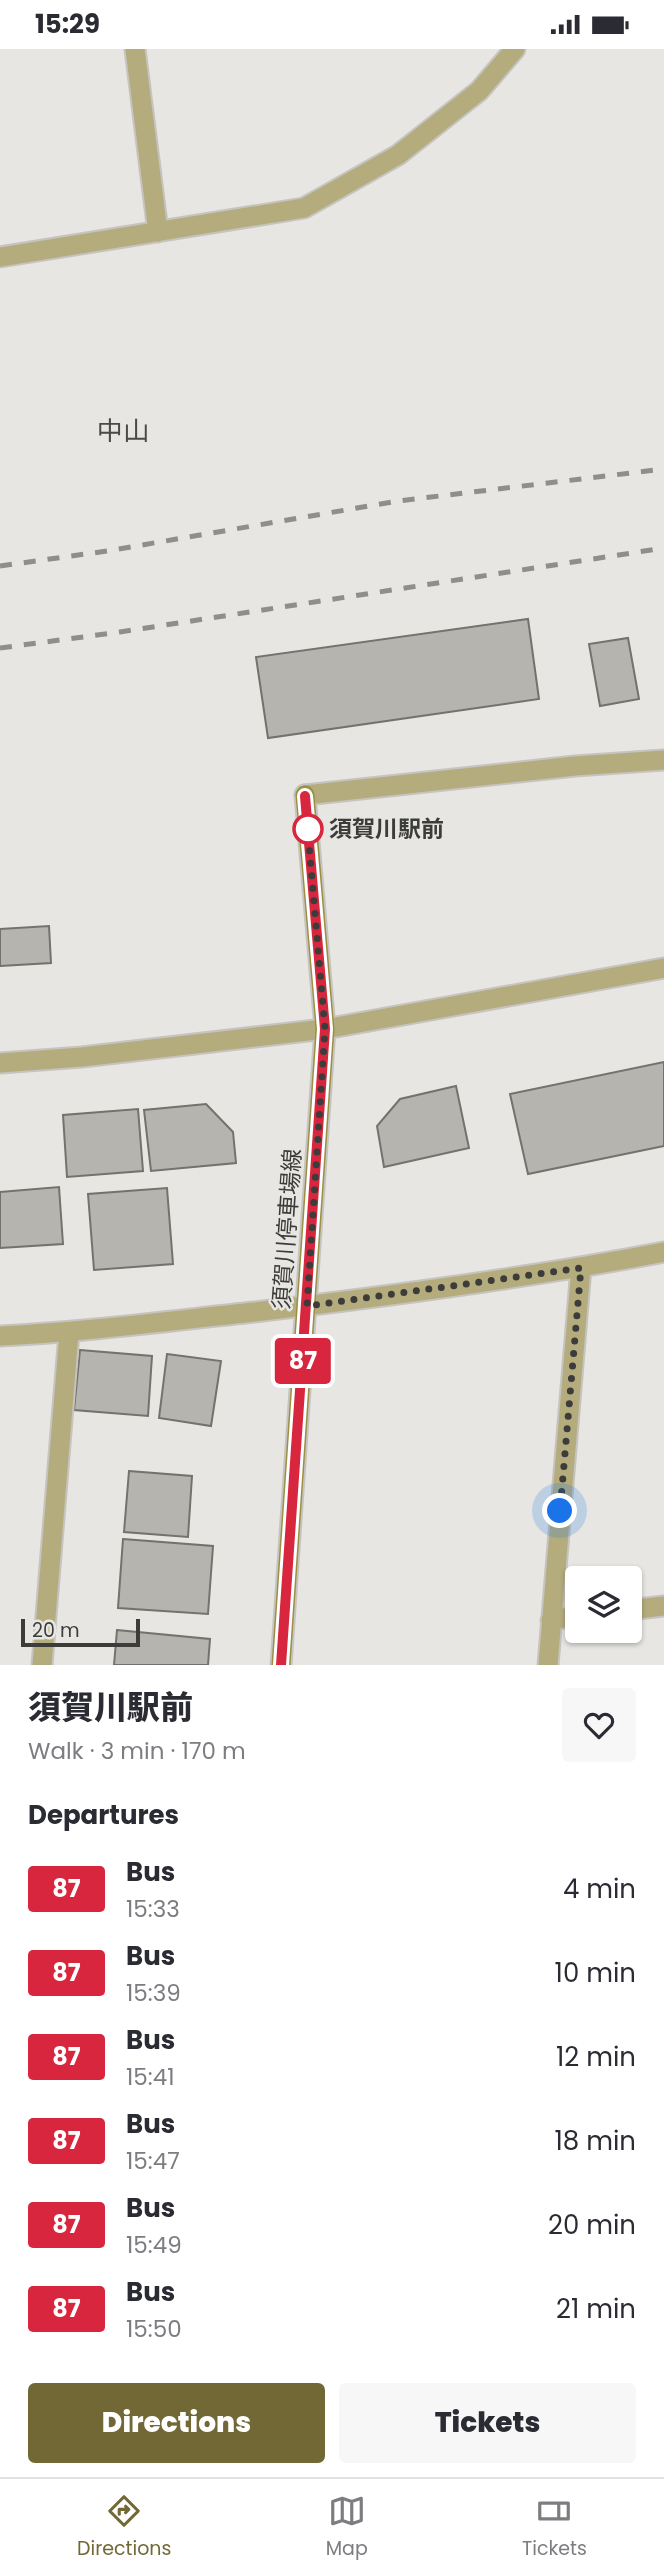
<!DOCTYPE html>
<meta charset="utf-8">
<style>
:root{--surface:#fff;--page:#f7f7f7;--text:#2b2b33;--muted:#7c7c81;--line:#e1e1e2;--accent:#716835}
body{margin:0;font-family:Poppins,"Noto Sans JP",sans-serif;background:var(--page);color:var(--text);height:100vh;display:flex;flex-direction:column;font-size:26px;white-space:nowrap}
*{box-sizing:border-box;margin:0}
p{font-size:23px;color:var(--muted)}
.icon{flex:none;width:38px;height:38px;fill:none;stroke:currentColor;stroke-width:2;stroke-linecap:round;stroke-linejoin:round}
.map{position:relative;height:1616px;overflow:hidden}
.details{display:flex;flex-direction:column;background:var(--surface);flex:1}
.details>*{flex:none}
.badge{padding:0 14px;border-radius:5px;font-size:24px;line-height:46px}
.controls{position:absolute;left:565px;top:1517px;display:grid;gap:14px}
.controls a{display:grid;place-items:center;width:77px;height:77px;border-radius:7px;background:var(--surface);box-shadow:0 2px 5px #0004;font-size:35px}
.scale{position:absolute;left:21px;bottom:18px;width:119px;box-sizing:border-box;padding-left:7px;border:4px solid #3c3c3a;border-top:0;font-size:19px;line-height:24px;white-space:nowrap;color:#3c3c3a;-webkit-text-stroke:5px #e7e6e2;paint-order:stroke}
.you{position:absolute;width:35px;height:35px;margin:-18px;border:5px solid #fff;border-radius:50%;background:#1a73e8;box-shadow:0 0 0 10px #1a73e833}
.map>.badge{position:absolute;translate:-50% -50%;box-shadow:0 0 0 4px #fff}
h2{padding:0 28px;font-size:26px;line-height:63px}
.round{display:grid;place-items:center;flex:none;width:74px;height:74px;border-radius:7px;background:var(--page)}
.headline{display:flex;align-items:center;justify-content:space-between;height:119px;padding:0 28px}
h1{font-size:33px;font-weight:800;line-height:52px}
.primary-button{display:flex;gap:14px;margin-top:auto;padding:14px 28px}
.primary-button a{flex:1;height:80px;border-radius:7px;background:var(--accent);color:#fff;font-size:28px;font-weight:800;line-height:80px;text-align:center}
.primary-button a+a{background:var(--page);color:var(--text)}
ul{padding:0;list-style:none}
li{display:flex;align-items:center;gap:21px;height:84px;padding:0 28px}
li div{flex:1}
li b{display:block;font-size:26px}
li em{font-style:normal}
li .badge{min-width:77px;font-weight:700;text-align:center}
.status{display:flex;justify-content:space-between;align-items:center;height:49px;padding:0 35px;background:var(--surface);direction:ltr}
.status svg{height:19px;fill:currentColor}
.tab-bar{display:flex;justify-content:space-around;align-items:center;height:98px;border-top:2px solid var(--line);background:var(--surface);font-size:19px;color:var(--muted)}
.tab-bar a{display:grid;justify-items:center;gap:4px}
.tab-bar .active{color:var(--accent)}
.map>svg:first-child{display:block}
.building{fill:#b5b4af;stroke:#73726e;stroke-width:2}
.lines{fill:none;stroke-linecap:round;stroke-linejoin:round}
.minor-casing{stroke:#c5c4c0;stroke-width:23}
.tertiary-casing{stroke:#c5c4c0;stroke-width:23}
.secondary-casing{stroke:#c5c4c0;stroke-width:23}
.minor{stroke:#b4ac7c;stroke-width:19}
.tertiary{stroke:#b4ac7c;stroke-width:19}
.secondary{stroke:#9c8f41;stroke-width:19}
.rail{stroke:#8e8e8b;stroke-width:5;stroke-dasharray:12 12;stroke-linecap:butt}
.line-casing{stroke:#fff;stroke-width:16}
.line{stroke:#d7263d;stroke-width:10}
.walk{stroke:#3c3c3a;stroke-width:7;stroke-dasharray:0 12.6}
.stop-dot{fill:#fff;stroke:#d7263d;stroke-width:3.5}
.labels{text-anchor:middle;stroke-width:5;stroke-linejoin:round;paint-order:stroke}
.stop-label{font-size:23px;font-weight:bold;fill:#3c3c3a;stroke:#e7e6e2;text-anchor:start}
.street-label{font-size:23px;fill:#3c3c3a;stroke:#e7e6e2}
.quarter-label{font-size:26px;fill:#4a4a46;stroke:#e7e6e2}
</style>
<div class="status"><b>15:29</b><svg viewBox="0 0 49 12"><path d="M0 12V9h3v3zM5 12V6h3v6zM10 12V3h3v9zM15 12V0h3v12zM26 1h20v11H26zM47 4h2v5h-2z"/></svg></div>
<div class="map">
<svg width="664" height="1616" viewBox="0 0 664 1616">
<rect width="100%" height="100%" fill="#e7e6e2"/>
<path class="building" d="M528,570L539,650L268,689L256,608Z
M628,589L639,650L600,657L589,595Z
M49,877L51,914L0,917V880Z
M664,1013V1097L528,1125L510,1045Z
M456,1037L469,1099L384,1118L377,1077L400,1050Z
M206,1055L233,1083L236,1114L151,1122L144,1061Z
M138,1060L143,1122L67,1128L63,1066Z
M59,1138L63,1195L0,1199V1143Z
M167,1139L173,1215L94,1221L88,1145Z
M80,1301L152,1307L148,1367L74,1361Z
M167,1305L221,1312L211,1377L159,1369Z
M129,1422L192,1427L188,1488L124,1483Z
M123,1490L213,1497L208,1565L118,1559Z
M117,1581L210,1590L208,1616H114Z"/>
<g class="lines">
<g class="minor-casing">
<path id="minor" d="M135,0L158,183
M0,208L304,159L398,106L479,42L515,0
M305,746L575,717L664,711
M0,1287C85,1283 169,1272 254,1263C391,1247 528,1229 664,1203
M630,1561L664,1557
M551,1571L578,1567
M42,1616L69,1284
M548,1616L581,1219"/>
</g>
<g class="tertiary-casing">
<path id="tertiary" d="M0,1014L82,1008L325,980L664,919"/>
</g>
<g class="secondary-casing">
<path id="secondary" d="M281,1616L325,980L305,746"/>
</g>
<use href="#minor" class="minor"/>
<use href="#tertiary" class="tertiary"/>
<use href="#secondary" class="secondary"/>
<path class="rail" d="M0,517L107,502L398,452L664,420
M0,599L120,583L664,499"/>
</g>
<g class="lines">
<g class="line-casing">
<path id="line" d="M281,1616L325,980L305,747"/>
</g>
<use href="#line" class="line"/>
<path class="walk" d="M308,780L307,772L325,980L307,1257L581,1219L560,1462"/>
</g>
<circle class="stop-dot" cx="308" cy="780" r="14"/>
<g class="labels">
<g class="stop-label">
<text x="329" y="788">須賀川駅前</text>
</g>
<g class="street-label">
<text transform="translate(287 1180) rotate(-86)" y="8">須賀川停車場線</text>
</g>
<g class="quarter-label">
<text x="123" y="391">中山</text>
</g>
</g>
</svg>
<div class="controls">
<a><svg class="icon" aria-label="layers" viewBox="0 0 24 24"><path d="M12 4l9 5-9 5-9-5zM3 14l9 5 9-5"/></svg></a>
</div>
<div class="scale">20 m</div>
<div class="you" style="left:560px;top:1462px"></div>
<b class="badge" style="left:303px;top:1312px;background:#d7263d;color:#fff">87</b>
</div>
<section class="details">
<div class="headline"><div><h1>須賀川駅前</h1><p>Walk · 3 min · 170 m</p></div><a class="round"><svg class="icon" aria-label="heart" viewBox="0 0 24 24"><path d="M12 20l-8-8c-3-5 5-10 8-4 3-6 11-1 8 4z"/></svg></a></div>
<h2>Departures</h2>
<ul>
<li><span class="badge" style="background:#d7263d;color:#fff">87</span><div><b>Bus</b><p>15:33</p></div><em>4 min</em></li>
<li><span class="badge" style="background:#d7263d;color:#fff">87</span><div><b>Bus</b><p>15:39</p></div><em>10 min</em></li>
<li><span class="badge" style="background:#d7263d;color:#fff">87</span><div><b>Bus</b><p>15:41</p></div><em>12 min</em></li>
<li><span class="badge" style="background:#d7263d;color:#fff">87</span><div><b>Bus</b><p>15:47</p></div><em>18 min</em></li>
<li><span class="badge" style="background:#d7263d;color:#fff">87</span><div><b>Bus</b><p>15:49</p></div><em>20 min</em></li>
<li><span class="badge" style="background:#d7263d;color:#fff">87</span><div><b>Bus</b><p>15:50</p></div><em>21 min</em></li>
</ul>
<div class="primary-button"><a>Directions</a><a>Tickets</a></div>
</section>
<nav class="tab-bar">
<a class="active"><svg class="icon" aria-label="directions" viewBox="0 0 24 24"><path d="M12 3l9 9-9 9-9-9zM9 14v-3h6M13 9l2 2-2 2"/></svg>Directions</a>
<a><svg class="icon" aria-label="map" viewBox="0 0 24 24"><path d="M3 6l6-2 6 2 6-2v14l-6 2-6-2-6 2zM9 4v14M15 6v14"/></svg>Map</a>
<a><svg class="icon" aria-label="tickets" viewBox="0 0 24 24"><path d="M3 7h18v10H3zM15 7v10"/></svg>Tickets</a>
</nav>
